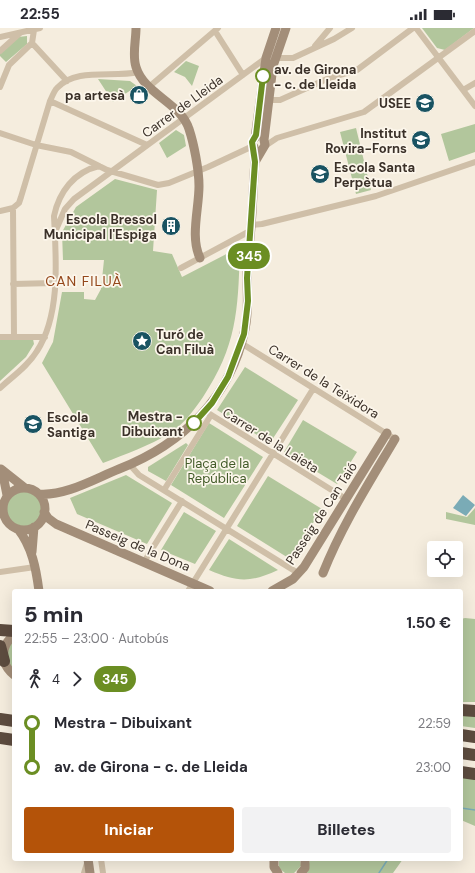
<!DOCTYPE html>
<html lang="es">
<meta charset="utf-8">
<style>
:root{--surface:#fff;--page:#f2f2f3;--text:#2b2b33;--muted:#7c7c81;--accent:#b45309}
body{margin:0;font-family:"DM Sans",sans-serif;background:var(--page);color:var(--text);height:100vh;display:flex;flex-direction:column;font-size:15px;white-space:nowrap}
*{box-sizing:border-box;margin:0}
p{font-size:13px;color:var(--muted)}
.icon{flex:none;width:22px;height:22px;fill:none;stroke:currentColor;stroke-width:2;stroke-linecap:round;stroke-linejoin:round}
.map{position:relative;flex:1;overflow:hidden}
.details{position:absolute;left:12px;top:561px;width:451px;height:272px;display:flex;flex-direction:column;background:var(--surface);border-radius:4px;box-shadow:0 4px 16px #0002}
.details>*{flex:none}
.badge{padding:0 8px;border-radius:13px;font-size:14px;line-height:26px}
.tools{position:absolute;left:427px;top:513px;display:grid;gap:8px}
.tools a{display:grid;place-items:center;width:36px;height:36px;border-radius:4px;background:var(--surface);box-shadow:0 4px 16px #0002;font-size:20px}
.map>.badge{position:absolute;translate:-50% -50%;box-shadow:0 0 0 2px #fff}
.legs{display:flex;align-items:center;gap:6px;height:44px;padding:0 12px;font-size:13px}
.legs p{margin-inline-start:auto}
.summary{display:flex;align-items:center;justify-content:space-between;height:68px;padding:0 12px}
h1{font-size:22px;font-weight:800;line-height:30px}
.primary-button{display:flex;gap:8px;margin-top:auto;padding:8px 12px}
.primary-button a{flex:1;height:46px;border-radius:4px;background:var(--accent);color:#fff;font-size:16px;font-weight:800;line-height:46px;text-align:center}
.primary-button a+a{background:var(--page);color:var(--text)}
ul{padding:0 12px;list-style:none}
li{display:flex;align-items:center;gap:14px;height:44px;font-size:15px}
li i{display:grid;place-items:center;width:6px;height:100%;margin:0 5px;background:currentColor}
li i::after{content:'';width:10px;height:10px;margin:-5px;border:3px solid;border-radius:50%;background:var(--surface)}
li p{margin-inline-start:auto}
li:first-child i{background:linear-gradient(#0000 50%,currentColor 0)}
li:last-child i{background:linear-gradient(currentColor 50%,#0000 0)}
.status{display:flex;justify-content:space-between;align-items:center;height:28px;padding:0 20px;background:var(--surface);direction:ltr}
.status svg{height:11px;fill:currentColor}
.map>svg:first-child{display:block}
.green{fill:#b2c69c}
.water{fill:#7aabb6}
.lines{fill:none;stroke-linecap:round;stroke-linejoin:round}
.stream{stroke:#7aabb6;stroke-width:1.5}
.street{stroke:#cfbfa8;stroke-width:6}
.secondary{stroke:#a38e79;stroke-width:9}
.highway{stroke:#5d4c3f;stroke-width:12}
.line-1-casing{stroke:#fff;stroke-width:9}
.line-1{stroke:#6b8e23;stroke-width:6}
.stop-1-dot{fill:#fff;stroke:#6b8e23;stroke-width:2}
.labels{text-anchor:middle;stroke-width:3.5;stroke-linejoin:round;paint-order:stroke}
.stop-label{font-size:13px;font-weight:bold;fill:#3b3129;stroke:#fcf6eb;text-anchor:start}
.poi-label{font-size:13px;font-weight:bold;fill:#3b3129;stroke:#fcf6eb;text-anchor:end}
.street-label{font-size:13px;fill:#3b3129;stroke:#fcf6eb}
.park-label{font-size:13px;fill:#435c2a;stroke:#fcf6eb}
.neighbourhood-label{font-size:14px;letter-spacing:1px;fill:#934619;stroke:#fcf6eb}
</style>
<div class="status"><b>22:55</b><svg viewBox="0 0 49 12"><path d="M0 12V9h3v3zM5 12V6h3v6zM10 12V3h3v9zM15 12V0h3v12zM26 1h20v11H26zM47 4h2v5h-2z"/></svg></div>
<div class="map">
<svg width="475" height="845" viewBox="0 0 475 845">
<rect width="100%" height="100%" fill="#f5edde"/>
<path class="green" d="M422,0H474L445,22L437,20Z
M27,8V16L6,34L0,28V25L18,9Z
M186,33L199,38L192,58L185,49L174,44Z
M98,51L130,53L137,58L113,74Z
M475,96V124L449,133L441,106Z
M356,100L371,162L356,166L340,104Z
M176,102L184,107L186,118L167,130L159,115Z
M115,151L157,162L153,223L172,226L182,249L240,219C238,280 238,316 203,369C194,382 183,397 170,405C149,418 126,426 103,435L42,335L53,314L62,264H84V271L95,272L101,261L104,232H63L62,204L76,179Z
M33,311L34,316L26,329L0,353V312Z
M245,339L298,372L270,415L217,382Z
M303,392L357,424L337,456L284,424Z
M209,395L263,429L224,490L171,457Z
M186,415L188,417L166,453L148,443V439Z
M126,447L172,475L147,516L77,486L70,470Z
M268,448L322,481L290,531L237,498Z
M3 481a21 21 0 1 1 42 0a21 21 0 1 1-42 0Z
M475,480V497L446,491V484L467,489Z
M184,484L216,503L195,536L161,522Z
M229,511L278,542C250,555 237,554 209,542Z
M465,590L475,591V674H461V591Z
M14,607V647L4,622Z
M461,685L475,687V700L461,698Z
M461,749L475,751V798L461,792Z
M279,831H300L301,838L294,845H285L279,840Z
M310,831H403L393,845H307Z"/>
<path class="water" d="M463,467L475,477L466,488L453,480Z"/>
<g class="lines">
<path class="stream" d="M461,780L475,782
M379,845L388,831"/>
<path class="street" d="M416,0L475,78
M215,3L243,47
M0,9L40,0
M32,15L67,53
M315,18L330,0
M0,23L20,5
M276,30H293L334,11L352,0
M150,58L218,0
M0,59L9,37L32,15L34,2
M463,62L475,55
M269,72H280L327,51L357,42L413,0
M50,73L147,117
M0,105L36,117L71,124L107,142L158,157L169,155L208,139L253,118
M265,118L277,110L364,84L475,3
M0,183L13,180
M251,197L262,196L376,168L475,134
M55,204L65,181L74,171L266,30
M181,240L250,203
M13,256L54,255
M14,308L13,180L19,175L21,169L50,73C52,69 54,63 57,60C76,39 113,50 138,44
M0,309H45
M241,315L395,411
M0,360C13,348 28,338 37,323C61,286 56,230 54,188C59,164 74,144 99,138
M205,383L346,471
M130,437L139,447L298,545
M164,462L211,387
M144,534L182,473
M0,544L35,539
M188,563L313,361
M101,831L103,845
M84,845L87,835"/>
<path class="secondary" d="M136,0C136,13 132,27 136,39C144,66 181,75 189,101C194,116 199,142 199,158C199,181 190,209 200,230
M255,110L266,30L276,0
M255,134L265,117L264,112L273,38L286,0
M1,441L25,460
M2,442L7,467
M3 481a21 21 0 1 1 42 0a21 21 0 1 1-42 0Z
M39,466C66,468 94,451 119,441C183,416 231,369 245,301C249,283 247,267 247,249C247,232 250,215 251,198C253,176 253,155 255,134L254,119
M44,484L48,490L56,496L210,563
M18,501C32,519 36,540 39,563
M32,524L34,499
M323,545C342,497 369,455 395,411
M272,563L293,551L304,539L387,405
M14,607C0,618 0,636 14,647
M88,831L90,845
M274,831V839L278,845
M301,845L305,840V831"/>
<path class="highway" d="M0,602L14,603
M0,618L4,633
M461,682L475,683
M0,691L14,693
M461,707L475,709
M0,710L14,712
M461,725L475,727
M461,744L475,746"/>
</g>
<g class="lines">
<g class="line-1-casing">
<path id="line-1" d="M194,395L212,375L228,349L244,306L248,273L247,250L255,134L252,114L256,107L263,48"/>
</g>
<use href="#line-1" class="line-1"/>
</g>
<defs>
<g id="shop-disc" transform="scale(1)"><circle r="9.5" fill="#195362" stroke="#fcf6eb"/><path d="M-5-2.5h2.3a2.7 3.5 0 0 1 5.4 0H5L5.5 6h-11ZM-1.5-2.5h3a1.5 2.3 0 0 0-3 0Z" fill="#fff"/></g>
<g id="university-disc" transform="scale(1)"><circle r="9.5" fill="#195362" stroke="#fcf6eb"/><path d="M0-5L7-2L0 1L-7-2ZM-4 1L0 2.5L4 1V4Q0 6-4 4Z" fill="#fff"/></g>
<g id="school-disc" transform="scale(1)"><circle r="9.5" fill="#195362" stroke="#fcf6eb"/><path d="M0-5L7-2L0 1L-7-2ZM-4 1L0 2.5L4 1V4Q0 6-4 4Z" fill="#fff"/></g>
<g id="building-disc" transform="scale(1)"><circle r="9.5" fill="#195362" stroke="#fcf6eb"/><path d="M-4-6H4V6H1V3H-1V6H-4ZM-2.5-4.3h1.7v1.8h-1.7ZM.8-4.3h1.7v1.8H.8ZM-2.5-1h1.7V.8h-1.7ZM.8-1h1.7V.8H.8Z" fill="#fff"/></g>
<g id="sight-disc" transform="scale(1)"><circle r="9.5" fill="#195362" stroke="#fcf6eb"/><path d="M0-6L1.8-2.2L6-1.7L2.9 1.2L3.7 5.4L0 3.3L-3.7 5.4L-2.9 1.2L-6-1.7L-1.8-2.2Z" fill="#fff"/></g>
</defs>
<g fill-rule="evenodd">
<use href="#shop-disc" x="139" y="67"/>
<use href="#university-disc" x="425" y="75"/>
<use href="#school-disc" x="421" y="112"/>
<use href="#school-disc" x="320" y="146"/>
<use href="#building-disc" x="171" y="198"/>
<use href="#sight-disc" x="142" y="313"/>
<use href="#school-disc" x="33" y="396"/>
</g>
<g class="stop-1-dot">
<circle cx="263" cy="48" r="7"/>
<circle cx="194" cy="395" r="7"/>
</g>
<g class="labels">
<g class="stop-label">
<text x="274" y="46">av. de Girona<tspan x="274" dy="15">- c. de Lleida</tspan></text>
<text x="183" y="393" text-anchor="end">Mestra -<tspan x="183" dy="15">Dibuixant</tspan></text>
</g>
<g class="poi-label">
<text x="125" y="72">pa artesà</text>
<text x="411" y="80">USEE</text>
<text x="407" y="110">Institut<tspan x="407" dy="15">Rovira-Forns</tspan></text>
<text x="334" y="144" text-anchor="start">Escola Santa<tspan x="334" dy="15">Perpètua</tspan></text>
<text x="157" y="196">Escola Bressol<tspan x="157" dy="15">Municipal l'Espiga</tspan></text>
<text x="156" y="311" text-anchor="start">Turó de<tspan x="156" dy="15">Can Filuà</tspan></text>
<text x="47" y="394" text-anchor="start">Escola<tspan x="47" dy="15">Santiga</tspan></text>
</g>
<g class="street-label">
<text transform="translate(182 78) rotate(-36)" y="5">Carrer de Lleida</text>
<text transform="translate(324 353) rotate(32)" y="5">Carrer de la Teixidora</text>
<text transform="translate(271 412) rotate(32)" y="5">Carrer de la Laieta</text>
<text transform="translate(321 485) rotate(-57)" y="5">Passeig de Can Taió</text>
<text transform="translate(138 517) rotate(23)" y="5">Passeig de la Dona</text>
</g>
<g class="park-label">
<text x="217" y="440">Plaça de la<tspan x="217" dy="15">República</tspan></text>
</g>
<g class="neighbourhood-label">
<text x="84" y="258">CAN FILUÀ</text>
</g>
</g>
</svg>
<div class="tools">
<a><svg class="icon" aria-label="locate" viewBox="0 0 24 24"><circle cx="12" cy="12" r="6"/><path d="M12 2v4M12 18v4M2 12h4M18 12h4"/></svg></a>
</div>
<b class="badge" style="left:249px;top:228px;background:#6b8e23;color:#fff">345</b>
<section class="details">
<div class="summary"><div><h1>5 min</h1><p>22:55 – 23:00 · Autobús</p></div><b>1.50 €</b></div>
<div class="legs"><svg class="icon" aria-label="walk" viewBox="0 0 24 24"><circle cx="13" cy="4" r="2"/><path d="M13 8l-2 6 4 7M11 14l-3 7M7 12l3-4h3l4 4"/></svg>4<svg class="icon" aria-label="forward" viewBox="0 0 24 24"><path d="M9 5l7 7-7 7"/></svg><b class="badge" style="background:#6b8e23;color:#fff">345</b></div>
<ul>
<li><i style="color:#6b8e23"></i><b>Mestra - Dibuixant</b><p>22:59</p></li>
<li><i style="color:#6b8e23"></i><b>av. de Girona - c. de Lleida</b><p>23:00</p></li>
</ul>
<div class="primary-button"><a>Iniciar</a><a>Billetes</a></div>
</section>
</div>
